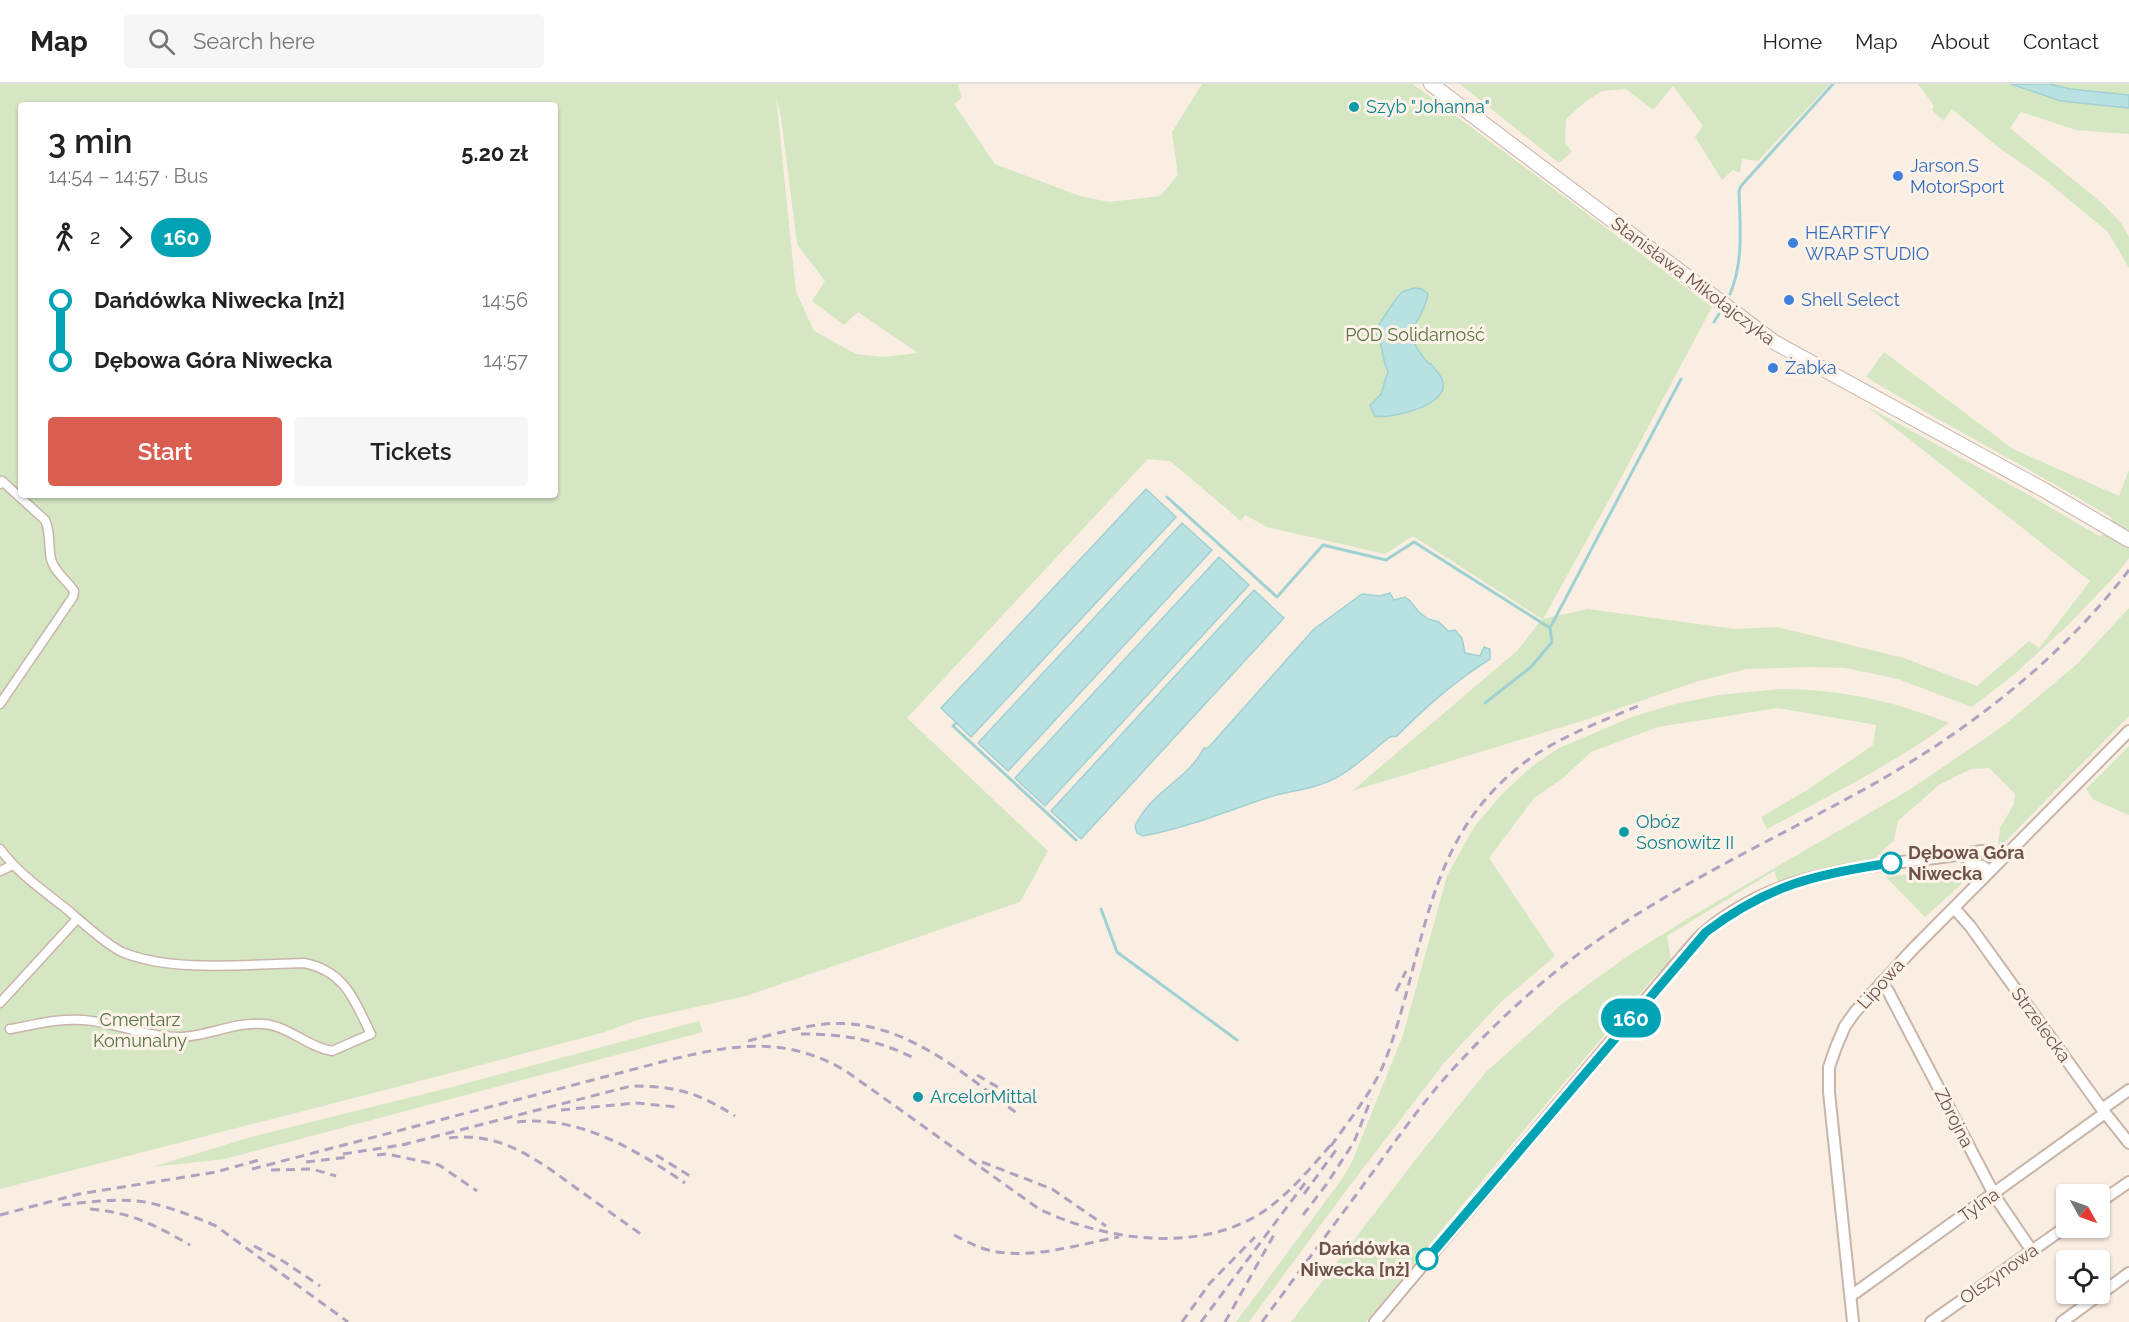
<!DOCTYPE html>
<meta charset="utf-8">
<style>
:root{--surface:#fff;--page:#f6f6f6;--text:#222;--muted:#767676;--line:#e0e0e0;--accent:#da5e50}
body{margin:0;font-family:Raleway,sans-serif;background:var(--page);color:var(--text);height:100vh;display:flex;flex-direction:column;font-size:22px;white-space:nowrap}
*{box-sizing:border-box;margin:0}
p{font-size:20px;color:var(--muted)}
.icon{flex:none;width:33px;height:33px;fill:none;stroke:currentColor;stroke-width:2;stroke-linecap:round;stroke-linejoin:round}
.map{position:relative;flex:1;overflow:hidden}
.panel{position:absolute;left:18px;top:18px;width:540px;height:396px;display:flex;flex-direction:column;background:var(--surface);border-radius:6px;box-shadow:0 2px 4px #0004}
.panel>*{flex:none}
.badge{padding:0 12px;border-radius:20px;font-size:21px;line-height:39px}
.needle{width:39px;rotate:130deg}
.buttons{position:absolute;left:2056px;top:1100px;display:grid;gap:12px}
.buttons a{display:grid;place-items:center;width:54px;height:54px;border-radius:6px;background:var(--surface);box-shadow:0 2px 4px #0004;font-size:30px}
.map>.badge{position:absolute;translate:-50% -50%;box-shadow:0 0 0 3px #fff}
.legs{display:flex;align-items:center;gap:9px;height:66px;padding:0 30px;font-size:20px}
.legs p{margin-inline-start:auto}
.summary{display:flex;align-items:center;justify-content:space-between;height:102px;padding:0 30px}
h1{font-size:33px;font-weight:600;line-height:45px}
.primary-button{display:flex;gap:12px;margin-top:auto;padding:12px 30px}
.primary-button a{flex:1;height:69px;border-radius:6px;background:var(--accent);color:#fff;font-size:24px;font-weight:600;line-height:69px;text-align:center}
.primary-button a+a{background:var(--page);color:var(--text)}
ul{padding:0 30px;list-style:none}
li{display:flex;align-items:center;gap:21px;height:60px;font-size:22px}
li i{display:grid;place-items:center;width:9px;height:100%;margin:0 8px;background:currentColor}
li i::after{content:'';width:15px;height:15px;margin:-8px;border:4px solid;border-radius:50%;background:var(--surface)}
li p{margin-inline-start:auto}
li:first-child i{background:linear-gradient(#0000 50%,currentColor 0)}
li:last-child i{background:linear-gradient(currentColor 50%,#0000 0)}
header{display:flex;align-items:center;gap:36px;box-sizing:border-box;height:84px;padding:0 30px;background:var(--surface);border-bottom:2px solid var(--line)}
header strong{font-size:28px}
nav{display:flex;gap:33px;margin-inline-start:auto;font-size:21px}
.search{width:420px;height:54px;background:var(--page);display:flex;align-items:center;gap:15px;box-sizing:border-box;padding:0 21px;border-radius:6px;color:var(--muted);font-size:22px}
.map>svg:first-child{display:block}
.green{fill:#d5e6c2;fill-rule:evenodd}
.water{fill:#b9e1e1;stroke:#a0d1d2;stroke-width:1.5}
.lines{fill:none;stroke-linecap:round;stroke-linejoin:round}
.stream{stroke:#a0d1d2;stroke-width:3}
.pedestrian-casing{stroke:#c9b4aa;stroke-width:11}
.minor-casing{stroke:#c9b4aa;stroke-width:14}
.tertiary-casing{stroke:#c9b4aa;stroke-width:16}
.pedestrian{stroke:#fff;stroke-width:8}
.minor{stroke:#fff;stroke-width:10}
.tertiary{stroke:#fff;stroke-width:14}
.rail{stroke:#afa2c1;stroke-width:3;stroke-dasharray:9 6;stroke-linecap:butt}
.line-1-casing{stroke:#fff;stroke-width:14}
.line-1{stroke:#00a3b4;stroke-width:9}
.culture-dot{fill:#0f9aa8;stroke:#fdf2e8;stroke-width:2}
.shop-dot{fill:#3f7fe0;stroke:#fdf2e8;stroke-width:2}
.stop-1-dot{fill:#fff;stroke:#00a3b4;stroke-width:3}
.labels{text-anchor:middle;stroke-width:6;stroke-linejoin:round;paint-order:stroke}
.culture-label{font-size:18px;fill:#0d838f;stroke:#fdf2e8;text-anchor:start}
.shop-label{font-size:18px;fill:#366cbe;stroke:#fdf2e8;text-anchor:start}
.street-label{font-size:18px;fill:#6f534b;stroke:#fdf2e8}
.park-label{font-size:18px;fill:#587444;stroke:#fdf2e8}
.stop-label{font-size:18px;font-weight:bold;fill:#6f534b;stroke:#fdf2e8;text-anchor:start}
</style>
<header>
<strong>Map</strong>
<div class="search"><svg class="icon" aria-label="search" viewBox="0 0 24 24"><circle cx="10" cy="10" r="6"/><path d="M15 15l6 6"/></svg>Search here</div>
<nav><a>Home</a><a>Map</a><a>About</a><a>Contact</a></nav>
</header>
<div class="map">
<svg width="2129" height="1238" viewBox="0 0 2129 1238">
<rect width="100%" height="100%" fill="#faeee2"/>
<path class="green" d="M0,0H958L962,14L954,20L995,80L1080,112L1109,118L1160,112L1178,91L1172,48L1202,0H1413L1712,223L1615,405L1543,535L1588,525L1735,545L1777,543L1904,574L1977,602L2029,557L2039,564L2090,497L1868,323L2029,411L2101,453L2112,434C2031,385 1947,342 1866,293L1884,268L2013,365L2119,412L2129,386V474L2117,490L2069,540L2016,589L1972,623L1898,595L1845,584L1811,583L1746,585L1696,598L1582,637L1352,707L1517,567L1542,535L1413,452L1385,470L1267,443L1245,431L1241,437L1170,377L1148,375L907,634L1048,767L1020,818L746,912L637,936L605,948L443,991L0,1105ZM776,12L781,33L797,160L825,197L812,217L844,241L858,228L918,269L883,273L856,270L814,247L796,208ZM21,21H555V411H21Z
M1460,0H1830L1758,77L1742,75L1740,89L1733,86L1722,96L1695,53L1703,42L1673,2L1653,26L1626,5L1602,7L1585,18L1566,35L1565,58L1572,68L1559,79Z
M1918,0H2011L2061,17L2129,24V50L2076,46L2021,28L2010,44L2103,120L2121,139L2129,153V184L2108,148L2044,95L1998,63L1952,25L1943,37L1932,26L1934,22Z
M2049,0H2129V11L2070,5Z
M2129,524V632L2003,760L1998,762L2000,744L2014,720L2015,710L1989,684L1971,685L1939,701L1898,737L1894,756L1872,777L1779,800L1774,787L1667,852L1671,877L1655,892L1533,1035L1366,1238H1291L1423,1066L1486,988L1563,919L1629,871L1692,832L1909,706L1986,654L2008,638L2077,580Z
M1780,605C1838,605 1895,617 1949,639C1892,681 1829,712 1767,745L1761,733L1807,706L1873,661L1876,641L1778,624L1658,643L1591,668L1562,695L1535,713L1489,774L1555,872L1501,918L1444,979L1348,1104L1249,1238H1236L1342,1095L1352,1078L1403,951L1447,792L1474,743L1503,709L1531,683L1559,664L1632,633L1671,621L1719,611Z
M2129,662V731L2094,716L2086,705Z
M1959,785L1965,789L1966,796L1925,833L1886,793Z
M699,937L703,948L225,1075L152,1083L251,1053L448,1004Z"/>
<path class="water" d="M2011,0H2049L2070,5L2129,11V24L2061,17Z
M1414,204L1422,205L1428,210C1421,248 1395,240 1428,279L1431,280C1434,284 1440,290 1442,295C1453,321 1392,335 1375,332L1370,322L1381,310L1388,287C1383,277 1384,276 1382,265C1381,259 1375,254 1376,247C1377,242 1397,213 1402,208Z
M1146,405L1176,433L971,653L941,624Z
M1182,439L1212,466L1008,687L978,659Z
M1219,473L1249,501L1045,722L1015,694Z
M1254,506L1284,534L1081,755L1051,727Z
M1390,509L1394,516L1405,513L1410,517L1419,528L1428,535L1439,538L1448,547L1455,546L1462,554L1465,569L1480,572L1484,563L1490,565V575C1455,597 1425,623 1397,652L1390,653C1370,668 1351,688 1327,698C1309,706 1288,707 1269,713C1227,727 1187,744 1143,752L1137,749L1135,742C1153,705 1187,697 1204,664H1208L1314,545L1362,510L1380,512Z"/>
<g class="lines">
<path class="stream" d="M1730,210C1744,177 1740,141 1739,107L1741,102L1833,0
M1714,238L1719,230
M1167,413L1277,513L1323,461L1386,476L1414,458L1550,544
M1485,619L1531,583L1552,558L1550,544L1681,295
M956,639L953,642L1076,756
M1101,825L1117,868L1237,956"/>
<g class="pedestrian-casing">
<path id="pedestrian" d="M0,400L2,397L45,436C51,448 48,462 51,475C54,488 67,496 74,507L73,513L0,620
M0,765C17,788 41,805 64,823C80,836 105,860 122,868C172,889 250,880 304,879C345,887 354,916 371,950L332,967C307,963 289,942 264,940C235,937 207,953 178,953C145,953 115,938 83,936C59,934 33,941 10,945
M0,787L13,781
M0,919L77,835"/>
</g>
<g class="minor-casing">
<path id="minor" d="M1963,771L1973,780L1982,782L1990,787
M1954,824L1970,842L2102,1025L2129,1059
M1881,899L1888,907L1996,1114L2032,1167
M2102,1025L2129,1006
M2100,1118L2129,1098
M1850,1209H1855L2105,1029
M1375,1238L1675,881C1685,870 1694,857 1706,847C1787,779 1884,784 1982,767L1993,770L2000,777
M1853,1238L1829,1008V983L1836,963L1845,942L1855,928L1911,867L2129,647
M1931,1238L2067,1142
M2062,1238L2129,1189"/>
</g>
<g class="tertiary-casing">
<path id="tertiary" d="M1431,0L1774,258L2044,406L2129,456"/>
</g>
<use href="#pedestrian" class="pedestrian"/>
<use href="#minor" class="minor"/>
<use href="#tertiary" class="tertiary"/>
<path class="rail" d="M1396,907L1406,887
M801,950C844,950 875,955 914,974
M748,957C774,950 799,943 825,940C901,933 961,988 1018,1030
M977,991L1023,1018
M561,1026L636,1019L677,1023
M517,1038C579,1031 636,1066 685,1099
M449,1054C500,1047 538,1076 576,1104C599,1120 622,1137 645,1153
M402,1061L631,1002C675,1002 697,1008 735,1032
M1331,1062C1352,1032 1376,1004 1388,969C1428,858 1425,749 1532,673C1566,650 1605,636 1643,620
M343,1070L408,1060
M377,1071L387,1070L439,1081L477,1107
M656,1071L690,1092
M306,1078L350,1073
M982,1078L1052,1105L1106,1142
M252,1085L673,975C737,960 786,952 846,987L1039,1125C1106,1157 1203,1171 1267,1125C1293,1106 1314,1080 1335,1056
M271,1086L312,1085L336,1092
M1304,1110L1336,1066
M62,1121C90,1118 123,1113 150,1119C173,1124 195,1133 216,1142L348,1238
M90,1125C133,1129 153,1140 190,1161
M0,1131L79,1110L216,1088L259,1076
M1303,1131L1326,1101L1354,1058L1371,1015
M954,1151C968,1158 982,1166 998,1168C1038,1174 1080,1160 1119,1153
M254,1162L283,1177L320,1202
M1182,1238L1210,1199L1255,1153
M1201,1238L1305,1099
M1225,1238L1275,1149
M1262,1238C1298,1189 1334,1141 1370,1092C1396,1056 1422,1019 1452,986C1494,940 1540,897 1591,861C1678,799 1777,754 1870,702C1968,647 2061,575 2129,486"/>
</g>
<g class="lines">
<g class="line-1-casing">
<path id="line-1" d="M1427,1175L1706,848C1768,801 1816,790 1891,779"/>
</g>
<use href="#line-1" class="line-1"/>
</g>
<g class="culture-dot">
<circle cx="1354" cy="23" r="6"/>
<circle cx="1624" cy="748" r="6"/>
<circle cx="918" cy="1013" r="6"/>
</g>
<g class="shop-dot">
<circle cx="1898" cy="92" r="6"/>
<circle cx="1793" cy="159" r="6"/>
<circle cx="1789" cy="216" r="6"/>
<circle cx="1773" cy="284" r="6"/>
</g>
<g class="stop-1-dot">
<circle cx="1891" cy="779" r="10"/>
<circle cx="1427" cy="1175" r="10"/>
</g>
<g class="labels">
<g class="culture-label">
<text x="1366" y="29">Szyb "Johanna"</text>
<text x="1636" y="744">Obóz<tspan x="1636" dy="21">Sosnowitz II</tspan></text>
<text x="930" y="1019">ArcelorMittal</text>
</g>
<g class="shop-label">
<text x="1910" y="88">Jarson.S<tspan x="1910" dy="21">MotorSport</tspan></text>
<text x="1805" y="155">HEARTIFY<tspan x="1805" dy="21">WRAP STUDIO</tspan></text>
<text x="1801" y="222">Shell Select</text>
<text x="1785" y="290">Żabka</text>
</g>
<g class="street-label">
<text transform="translate(1693 197) rotate(37)" y="6">Stanisława Mikołajczyka</text>
<text transform="translate(1881 900) rotate(-48)" y="6">Lipowa</text>
<text transform="translate(2041 941) rotate(54)" y="6">Strzelecka</text>
<text transform="translate(1954 1034) rotate(63)" y="6">Zbrojna</text>
<text transform="translate(1979 1121) rotate(-35)" y="6">Tylna</text>
<text transform="translate(1999 1190) rotate(-35)" y="6">Olszynowa</text>
</g>
<g class="park-label">
<text x="1415" y="257">POD Solidarność</text>
<text x="140" y="942">Cmentarz<tspan x="140" dy="21">Komunalny</tspan></text>
</g>
<g class="stop-label">
<text x="1908" y="775">Dębowa Góra<tspan x="1908" dy="21">Niwecka</tspan></text>
<text x="1410" y="1171" text-anchor="end">Dańdówka<tspan x="1410" dy="21">Niwecka [nż]</tspan></text>
</g>
</g>
</svg>
<div class="buttons">
<a><svg class="needle" viewBox="-14 -14 28 28"><path d="M0-13l5 13h-10z" fill="#e53935"/><path d="M0 13l5-13h-10z" fill="#767676"/></svg></a>
<a><svg class="icon" aria-label="locate" viewBox="0 0 24 24"><circle cx="12" cy="12" r="6"/><path d="M12 2v4M12 18v4M2 12h4M18 12h4"/></svg></a>
</div>
<b class="badge" style="left:1631px;top:934px;background:#00a3b4;color:#fff">160</b>
<section class="panel">
<div class="summary"><div><h1>3 min</h1><p>14:54 – 14:57 · Bus</p></div><b>5.20 zł</b></div>
<div class="legs"><svg class="icon" aria-label="walk" viewBox="0 0 24 24"><circle cx="13" cy="4" r="2"/><path d="M13 8l-2 6 4 7M11 14l-3 7M7 12l3-4h3l4 4"/></svg>2<svg class="icon" aria-label="forward" viewBox="0 0 24 24"><path d="M9 5l7 7-7 7"/></svg><b class="badge" style="background:#00a3b4;color:#fff">160</b></div>
<ul>
<li><i style="color:#00a3b4"></i><b>Dańdówka Niwecka [nż]</b><p>14:56</p></li>
<li><i style="color:#00a3b4"></i><b>Dębowa Góra Niwecka</b><p>14:57</p></li>
</ul>
<div class="primary-button"><a>Start</a><a>Tickets</a></div>
</section>
</div>
